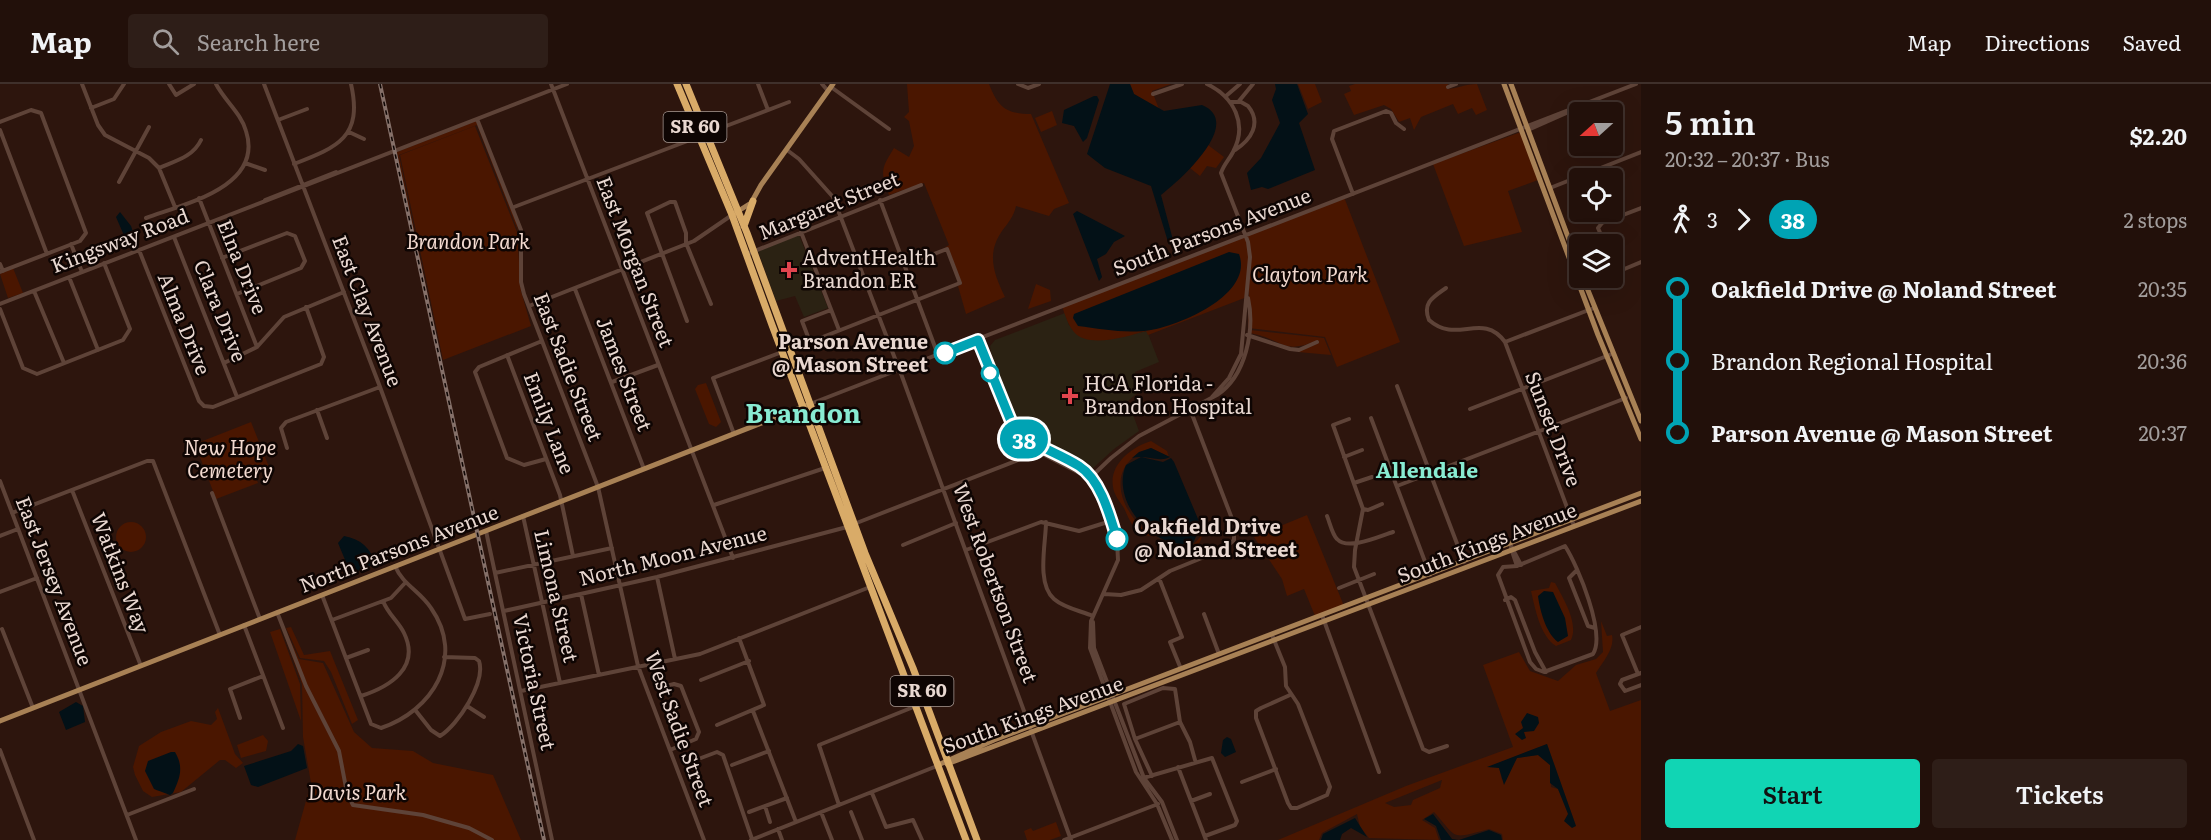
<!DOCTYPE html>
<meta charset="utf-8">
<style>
:root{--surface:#22100a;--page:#2e1e18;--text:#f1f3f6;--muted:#a29d9c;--line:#3f302b;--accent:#11d5b4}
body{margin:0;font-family:Literata,serif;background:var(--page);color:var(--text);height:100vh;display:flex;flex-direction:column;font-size:22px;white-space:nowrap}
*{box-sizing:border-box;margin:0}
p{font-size:20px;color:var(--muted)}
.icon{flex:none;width:33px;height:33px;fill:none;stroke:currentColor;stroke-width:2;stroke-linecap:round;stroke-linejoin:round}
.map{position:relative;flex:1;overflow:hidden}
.drawer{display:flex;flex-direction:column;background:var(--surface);width:570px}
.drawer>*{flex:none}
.badge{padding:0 12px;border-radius:20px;font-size:21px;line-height:39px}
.needle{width:39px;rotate:249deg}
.tools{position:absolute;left:1569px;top:18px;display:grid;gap:12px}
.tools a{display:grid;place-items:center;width:54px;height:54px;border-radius:6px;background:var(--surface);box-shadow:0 6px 24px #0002,0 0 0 2px var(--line);font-size:30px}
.map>.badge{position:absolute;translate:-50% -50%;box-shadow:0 0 0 3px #fff}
.legs{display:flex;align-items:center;gap:9px;height:66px;padding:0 24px;font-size:20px}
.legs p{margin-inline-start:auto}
.head{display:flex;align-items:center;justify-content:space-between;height:102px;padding:0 24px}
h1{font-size:33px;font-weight:600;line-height:45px}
.primary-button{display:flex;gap:12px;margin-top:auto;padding:12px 24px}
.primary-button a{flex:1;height:69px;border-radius:6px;background:var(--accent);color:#111;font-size:24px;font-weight:600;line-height:69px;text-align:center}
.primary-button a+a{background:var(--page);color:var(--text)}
ul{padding:0 24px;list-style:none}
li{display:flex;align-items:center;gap:21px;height:72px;font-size:22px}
li i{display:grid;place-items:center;width:9px;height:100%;margin:0 8px;background:currentColor}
li i::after{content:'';width:15px;height:15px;margin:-8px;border:4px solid;border-radius:50%;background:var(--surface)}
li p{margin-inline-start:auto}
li:first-child i{background:linear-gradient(#0000 50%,currentColor 0)}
li:last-child i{background:linear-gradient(currentColor 50%,#0000 0)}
header{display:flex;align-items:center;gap:36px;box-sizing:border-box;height:84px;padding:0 30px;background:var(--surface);border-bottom:2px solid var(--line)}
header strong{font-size:28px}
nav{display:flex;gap:33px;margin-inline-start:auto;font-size:21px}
.search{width:420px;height:54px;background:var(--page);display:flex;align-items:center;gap:15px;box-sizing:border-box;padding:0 21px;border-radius:6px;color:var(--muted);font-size:22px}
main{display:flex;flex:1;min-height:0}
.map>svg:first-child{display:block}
.medical{fill:#2b2213}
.green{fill:#4a1600;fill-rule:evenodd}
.water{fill:#031117}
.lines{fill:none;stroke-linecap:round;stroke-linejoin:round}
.minor{stroke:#5e4338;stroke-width:4}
.major{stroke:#a88155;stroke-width:5}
.highway{stroke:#d9ab68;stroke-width:7}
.rail-casing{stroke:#857069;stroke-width:4}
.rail{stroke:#0e0503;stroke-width:1.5;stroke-dasharray:4.5;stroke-linecap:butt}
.line-1-casing{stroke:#fff;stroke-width:14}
.line-1{stroke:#00a3b4;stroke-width:9}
.health-dot{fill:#e0444e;stroke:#0e0503;stroke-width:2}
.stop-1-dot{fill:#fff;stroke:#00a3b4;stroke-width:3}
.labels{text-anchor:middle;stroke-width:5;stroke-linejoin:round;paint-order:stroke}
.shield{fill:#0e0503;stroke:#a79993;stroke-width:1.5}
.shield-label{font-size:18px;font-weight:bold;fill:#e9d8d1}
.street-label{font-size:20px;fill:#e9d8d1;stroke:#0e0503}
.park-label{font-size:20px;font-style:italic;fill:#f3dad0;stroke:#0e0503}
.poi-label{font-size:20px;fill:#e9d8d1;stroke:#0e0503;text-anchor:start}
.stop-label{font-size:20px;font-weight:bold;fill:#e9d8d1;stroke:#0e0503;text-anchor:end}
.neighbourhood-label{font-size:21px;font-weight:bold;fill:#88ebd2;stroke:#0e0503}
.district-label{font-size:26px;font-weight:bold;fill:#88ebd2;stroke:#0e0503}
</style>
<header>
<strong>Map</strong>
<div class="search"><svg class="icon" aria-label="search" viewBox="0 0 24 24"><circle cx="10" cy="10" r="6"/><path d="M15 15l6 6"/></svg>Search here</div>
<nav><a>Map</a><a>Directions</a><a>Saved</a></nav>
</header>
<main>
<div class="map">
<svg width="1641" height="756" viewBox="0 0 1641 756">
<rect width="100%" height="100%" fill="#2d150d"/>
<path class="medical" d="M799,151L828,224L804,233L795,212L776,217L758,167Z
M1065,229L1069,241L1086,254L1106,256L1147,247L1159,278L1135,288L1141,306L1128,317L1139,347L1114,365L1091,386L1038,359L1018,343L991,268L990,262L995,256Z"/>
<path class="green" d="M907,0H989C998,23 1006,30 1031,30L1069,119L1054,125L1049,132L1016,122C1014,132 1008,139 1002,147C986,170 994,190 1005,213L966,230L958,202L962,200L948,163L944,164L949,161L924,99L889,111C880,87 881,85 894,64L909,73L914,62L909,37L904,33L909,28Z
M1130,0H1171L1152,7L1159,25L1134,10Z
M1298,0H1315L1322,18L1308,25Z
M1355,0H1448L1447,5C1455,5 1466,0 1477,0L1487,26L1476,31L1472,24L1458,30L1453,20L1421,33L1414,46L1410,34L1399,38L1391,25L1384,21L1354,31L1344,10L1351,7L1349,2Z
M1052,27L1057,41L1041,48L1035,34Z
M476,37C493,78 521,125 520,171L518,147L477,41L399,71L441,275L397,68Z
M475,42L517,148L521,207L531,242L443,276L400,71Z
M1521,48L1538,96L1508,107L1522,148L1464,162L1433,80Z
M1208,61L1224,73L1216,84L1207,82L1200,92L1190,84Z
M1344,113L1400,258L1337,283L1325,253L1248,244L1249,204L1247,213L1148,251L1146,247C1128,252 1088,265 1074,248C1068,241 1065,231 1062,222Z
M13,184L23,209L8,214L0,190Z
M1036,200L1050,206L1051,217L1028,225Z
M1250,246L1324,254L1331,271L1298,268L1319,259L1318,256C1282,272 1283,255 1250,249Z
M706,299L721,338L716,343L709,340L695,305L698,301Z
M251,338L269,383L254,389L258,399L216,415L195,360Z
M1151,357L1167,367L1169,373L1151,364C1083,387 1143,472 1193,461L1200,453L1202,443H1206L1199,460C1175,469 1176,464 1156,454C1150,451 1144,452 1139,448C1131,441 1128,433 1124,424C1120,418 1114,411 1113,403C1109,380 1132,363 1151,357Z
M1307,431L1344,522L1315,532L1304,505L1287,512L1282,495L1254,453Z
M116 453a15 15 0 1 1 30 0a15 15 0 1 1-30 0Z
M1551,498L1555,499C1563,514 1579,539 1571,556L1556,562C1540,552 1535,524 1531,507L1549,504Z
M1601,537L1607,552L1612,551C1615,565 1603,577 1596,589L1610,627L1641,616V756H1503L1502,750L1489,745C1450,755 1459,756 1434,728L1422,736L1435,744L1439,756L1369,754L1360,743L1357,730L1322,749L1319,756H1278L1406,702L1513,663L1483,581L1519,568L1530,587L1558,597L1576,581L1596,575L1603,568ZM1547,660L1576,742L1558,705L1551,703L1550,681L1538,671L1517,674L1502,696L1499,683H1489ZM1442,696L1440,704L1413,716L1411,721L1394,723L1385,719Z
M282,538L299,575L323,579L354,648L372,664L413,667L433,679L493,691L521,756H295L311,699L303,653L302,600L280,539Z
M291,543L304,571L330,567L358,636L352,640L331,588L324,577L300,574L286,544Z
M280,545L300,600L301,637L270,548Z
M218,624L235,670L243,679L236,684L225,676H220L181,708L152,713L143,707L135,691L133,683L139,662L161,648L191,637L211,641L217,635L215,628ZM156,675L169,708L156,706L152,677Z
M263,651L268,657L266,667L241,674L237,661Z
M1056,738L1061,752L1050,756H1027L1024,747L1031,744L1033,747Z"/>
<path class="water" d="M1110,0H1130L1134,10L1164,27L1202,21C1245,39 1179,97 1161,111L1173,156L1169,161L1151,102L1105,84L1087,70Z
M1275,0H1297L1308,30L1299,39L1315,86L1268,105L1262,103L1251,106L1247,89L1261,74L1280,39L1272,16L1276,5Z
M1094,12H1097L1099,16L1087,54L1083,58L1074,42L1062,39L1064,26Z
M1077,127L1125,152L1114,158L1106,170L1097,175L1102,193L1099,197L1073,130Z
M120,128L131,142L135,154L126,156L116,133Z
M1229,168L1239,170C1254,210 1181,241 1151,246C1127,250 1101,245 1078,242L1073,234L1074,230Z
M1151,364L1170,373C1159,379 1145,370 1132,374L1139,368Z
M1141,373L1163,378L1171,374L1174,378L1201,442L1193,459C1155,468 1110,418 1126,381Z
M344,452C361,455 371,464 375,480L351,490L338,459Z
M1544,507L1553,508L1565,534L1568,552L1558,558C1546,549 1540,527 1538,512Z
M76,618L83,622L85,638L66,646L59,628Z
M1527,629L1538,633L1539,639L1534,647L1524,648L1526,654L1522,656L1515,650L1523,644L1521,638Z
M1227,653L1231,655L1236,668L1225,673L1221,669L1223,656Z
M298,660L303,662L307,684L258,703L251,701L244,682L291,667Z
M1547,660L1576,742L1572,744L1564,737L1568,730L1558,705L1550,699V681L1538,671L1517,674L1504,701L1499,684L1487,683Z
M171,668H175C184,683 180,694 173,709L170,711L154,705L145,687L148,677Z
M1433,730L1452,755L1459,756L1489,746L1501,751L1502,756H1441L1436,742L1424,735Z
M1355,734L1367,753L1351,744L1342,750L1340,756H1321L1323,750Z"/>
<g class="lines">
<path class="minor" d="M82,0L98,41L105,51L149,74L159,84L175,123
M169,0L176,11L194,0
M264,0L380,303L465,535L490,530
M551,0L733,474
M758,0L768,26
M822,0L828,7
M1018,0L1028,4L1039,0
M1207,0C1234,13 1248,40 1233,68C1229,76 1224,80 1221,89L1248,158L1250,173L1241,270L1229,294L1212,313
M831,3L889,45
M1448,3L1456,0
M1153,10L1182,0
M1226,12L1240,0
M1239,17L1253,0
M1231,18H1241L1248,22C1262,39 1251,56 1235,66
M91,24L114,15L124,0
M477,35L521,146V198L524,210L598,403L638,582L704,756
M278,36L307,25
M0,38L31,26L41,29L86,149L80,157L0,188
M0,46L47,170
M1528,46L1589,19
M349,48L364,55
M705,50L789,18
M787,66L799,75L833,113L899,285
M245,79L265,86
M294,80C338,63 363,53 351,0
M159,84C175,77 193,73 201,56
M119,98L149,43
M1550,104L1641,68
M1353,110L1332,55L1334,47L1386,27L1391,29L1396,39L1404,45
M199,114L257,263
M265,116L336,88
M880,116L938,271
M514,123L698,53
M146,134C184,120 264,103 246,47C241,29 225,17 216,0
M801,148L839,246
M174,153L237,313
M71,160L82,188
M1605,160L1598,144L1602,139L1641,124
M139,166L199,317L204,322L213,323L321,280L324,273L306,223
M747,170L921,101
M222,174L287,149L295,152L305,177L301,184L237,210
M0,180L3,187
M1612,180L1614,184L1622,186L1641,178
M69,193L98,266
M1446,204C1433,213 1422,219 1429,236C1457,261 1482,227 1505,258L1574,442
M575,205L644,385
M34,207L64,279
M0,220L567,0
M529,222L694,157L732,131
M0,225L23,284L37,290L123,256L130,245L104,179
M831,226L802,237L810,258L960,199L947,165L905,181
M687,237L647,129L670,118H675L686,149V159L711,220
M1247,251L1290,265L1299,266L1317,258
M981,255L1015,347
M978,256L995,303
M542,257L479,283L475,288L507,374L524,381L546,375
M1505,258L1594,224
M507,271L560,411L573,472
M224,279L257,263L284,233L344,208
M900,287L1071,756
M612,298L658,281
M1397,302L1464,478
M810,320L1636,0
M1470,325L1612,270
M317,326L327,354
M1371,334L1430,491
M1349,335L1333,341L1363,425L1355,466L1354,483L1423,665L1429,668L1447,662
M1015,347L1027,357L1083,385L1098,405L1111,437L1117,456L1118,476L1091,537L1090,564L1136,688L1157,720L1172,756
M734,350L713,294L782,268
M1019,353L1031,364L1089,394
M287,364L281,344L286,338L380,303
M1344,373L1362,366
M1090,394L1111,374L1139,352L1217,311C1246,292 1255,246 1248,214
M0,397L136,756
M1354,399L1372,393
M1397,402L1626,314
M72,406L141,582
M212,409L260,535
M714,421L825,384
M1363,425L1368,426L1382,420
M12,429L147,377H153L220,551
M523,432L560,599
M1327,432C1330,439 1332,450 1337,455C1348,467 1380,452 1393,448
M1046,438C1046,459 1036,499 1054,515C1064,524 1081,527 1093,532
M854,440L1018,376L1026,370L1033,360
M486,447L552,756
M0,452L18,445
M1510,460L1521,481
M903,461L956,439
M1511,464L1517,482L1503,483L1498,491L1530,578L1536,585L1544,588L1593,570C1606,550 1578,482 1565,462L1517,482
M966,466L1041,438L1079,447L1111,437
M1576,487L1569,494L1588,542L1595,544
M495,489L612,464
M657,493L675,575
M1159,494L1182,553L1170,558L1181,585
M1339,504L1374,490
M0,508L37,494
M581,510L599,591
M1104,510L1121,511L1141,506L1170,487L1224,465L1234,456V440L1190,325
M322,511L371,640L381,644C432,627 466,574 431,524C420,507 403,501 395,482
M1505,516L1511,513L1515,516L1535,568L1546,588
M504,527L657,493L847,443
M277,528L306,602L339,667L347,709L353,721L423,731L469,744L492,756
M1204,530L1219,570
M1322,531L1379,688
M332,536L391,514L405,499
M1093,538L1094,564L1144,694L1162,718L1177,756
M244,541L283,644
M2,545L33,624
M1272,551L1285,583L1286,602L1298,620L1330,703L1327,711L1297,724H1291L1288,719L1256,634V627L1261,624L1290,611
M346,574L368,566
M1641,589L1622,596L1620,600L1625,607L1641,601
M1638,590L1622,551L1641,543
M701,596L749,577
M659,604L674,600L681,602L699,648L696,655L670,666
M521,607L700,570L870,503
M361,612C389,603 421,584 404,549C398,537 388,530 383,517
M467,622L484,633
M416,627L431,646L440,652C458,641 486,598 479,577L475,574L444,573
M753,627L796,738
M240,634L230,605L263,592
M717,641L764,621L739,554
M1135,655L1180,638
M0,666L34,756
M701,674L717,668L723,671L752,755
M732,681L769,667
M1178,683L1206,756
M1152,692L1135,655L1124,620L1163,604L1175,605L1180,638L1190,658L1195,676
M1143,694L1212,674L1237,737L1235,741L1205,752
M1242,698L1276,685
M872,709L886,743L913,736L922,756
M1191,717L1210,710
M839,721L819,661L916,622
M765,722L770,738
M749,728L787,714
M821,728L832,756
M851,728L862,756
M127,731L194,705
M778,745L782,756
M751,756L937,682
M1064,756L1158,720"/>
<path class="major" d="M1504,0L1598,251L1641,355
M1511,0L1580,185
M732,131L751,119L761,101L833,0
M1583,194L1641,337
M0,637L810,320
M947,680L1641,417
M938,681L994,656L1641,409"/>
<path class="highway" d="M677,0L732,131L772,241L966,756
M686,0L747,149L865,469L913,584L977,756
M744,142L753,117"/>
<g class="rail-casing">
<path id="rail" d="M380,0L544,756"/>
</g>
<use href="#rail" class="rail"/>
</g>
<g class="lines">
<g class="line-1-casing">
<path id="line-1" d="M945,269L978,256L1015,347C1035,362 1058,369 1079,382C1101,396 1110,432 1117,455"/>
</g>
<use href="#line-1" class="line-1"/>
</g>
<g class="health-dot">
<path d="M786 177h6v6h6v6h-6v6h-6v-6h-6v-6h6z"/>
<path d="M1067 303h6v6h6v6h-6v6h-6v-6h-6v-6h6z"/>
</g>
<g class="stop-1-dot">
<circle cx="945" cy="269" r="10"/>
<circle cx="990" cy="289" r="8"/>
<circle cx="1117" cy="455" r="10"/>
</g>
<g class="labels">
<g class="shield">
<rect x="663.5" y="28" width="63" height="30" rx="4.5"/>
<rect x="890.5" y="592" width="63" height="30" rx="4.5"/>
</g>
<g class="shield-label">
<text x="695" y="49">SR 60</text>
<text x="922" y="613">SR 60</text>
</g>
<g class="street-label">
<text transform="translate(829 122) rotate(-22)" y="7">Margaret Street</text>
<text transform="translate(1212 148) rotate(-21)" y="7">South Parsons Avenue</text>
<text transform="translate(120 157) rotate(-21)" y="7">Kingsway Road</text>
<text transform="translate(635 178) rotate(69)" y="7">East Morgan Street</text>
<text transform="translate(242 183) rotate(68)" y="7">Elna Drive</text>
<text transform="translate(220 227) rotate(68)" y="7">Clara Drive</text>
<text transform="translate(367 227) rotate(69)" y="7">East Clay Avenue</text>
<text transform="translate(184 240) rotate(68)" y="7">Alma Drive</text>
<text transform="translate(568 283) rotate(69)" y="7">East Sadie Street</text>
<text transform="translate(624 290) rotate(69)" y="7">James Street</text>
<text transform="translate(549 339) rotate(69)" y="7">Emily Lane</text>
<text transform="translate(1553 345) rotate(69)" y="7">Sunset Drive</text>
<text transform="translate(1487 459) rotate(-21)" y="7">South Kings Avenue</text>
<text transform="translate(399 465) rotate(-21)" y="7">North Parsons Avenue</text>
<text transform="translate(673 472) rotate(-14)" y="7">North Moon Avenue</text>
<text transform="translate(120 489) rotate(69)" y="7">Watkins Way</text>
<text transform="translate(54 497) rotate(69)" y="7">East Jersey Avenue</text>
<text transform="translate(995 499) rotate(70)" y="7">West Robertson Street</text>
<text transform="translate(556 512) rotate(77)" y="7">Limona Street</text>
<text transform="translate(534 598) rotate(78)" y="7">Victoria Street</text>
<text transform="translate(1033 631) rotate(-20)" y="7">South Kings Avenue</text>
<text transform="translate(679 645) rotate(70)" y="7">West Sadie Street</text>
</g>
<g class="park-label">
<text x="468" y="165">Brandon Park</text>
<text x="1310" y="198">Clayton Park</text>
<text x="230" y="371">New Hope<tspan x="230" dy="23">Cemetery</tspan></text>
<text x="357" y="716">Davis Park</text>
</g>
<g class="poi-label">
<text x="802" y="181">AdventHealth<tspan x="802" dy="23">Brandon ER</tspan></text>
<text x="1084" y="307">HCA Florida -<tspan x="1084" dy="23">Brandon Hospital</tspan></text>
</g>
<g class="stop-label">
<text x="928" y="265">Parson Avenue<tspan x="928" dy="23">@ Mason Street</tspan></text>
<text x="1134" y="450" text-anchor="start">Oakfield Drive<tspan x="1134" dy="23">@ Noland Street</tspan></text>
</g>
<g class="neighbourhood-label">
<text x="1427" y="394">Allendale</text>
</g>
<g class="district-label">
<text x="803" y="339">Brandon</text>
</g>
</g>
</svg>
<div class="tools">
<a><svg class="needle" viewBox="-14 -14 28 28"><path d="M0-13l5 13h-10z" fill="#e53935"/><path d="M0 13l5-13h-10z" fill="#a29d9c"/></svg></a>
<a><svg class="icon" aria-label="locate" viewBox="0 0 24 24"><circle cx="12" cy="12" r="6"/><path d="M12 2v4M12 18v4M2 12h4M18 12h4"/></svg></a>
<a><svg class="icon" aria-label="layers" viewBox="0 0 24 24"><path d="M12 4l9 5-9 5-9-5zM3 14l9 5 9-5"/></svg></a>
</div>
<b class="badge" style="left:1024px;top:355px;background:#00a3b4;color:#fff">38</b>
</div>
<section class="drawer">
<div class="head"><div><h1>5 min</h1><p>20:32 – 20:37 · Bus</p></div><b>$2.20</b></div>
<div class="legs"><svg class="icon" aria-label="walk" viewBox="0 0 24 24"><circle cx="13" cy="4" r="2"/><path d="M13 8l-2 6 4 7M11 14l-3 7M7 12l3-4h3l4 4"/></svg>3<svg class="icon" aria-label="forward" viewBox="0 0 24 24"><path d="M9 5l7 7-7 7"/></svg><b class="badge" style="background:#00a3b4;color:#fff">38</b><p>2 stops</p></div>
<ul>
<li><i style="color:#00a3b4"></i><b>Oakfield Drive @ Noland Street</b><p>20:35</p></li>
<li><i style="color:#00a3b4"></i><span>Brandon Regional Hospital</span><p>20:36</p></li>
<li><i style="color:#00a3b4"></i><b>Parson Avenue @ Mason Street</b><p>20:37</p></li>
</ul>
<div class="primary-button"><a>Start</a><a>Tickets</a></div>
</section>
</main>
